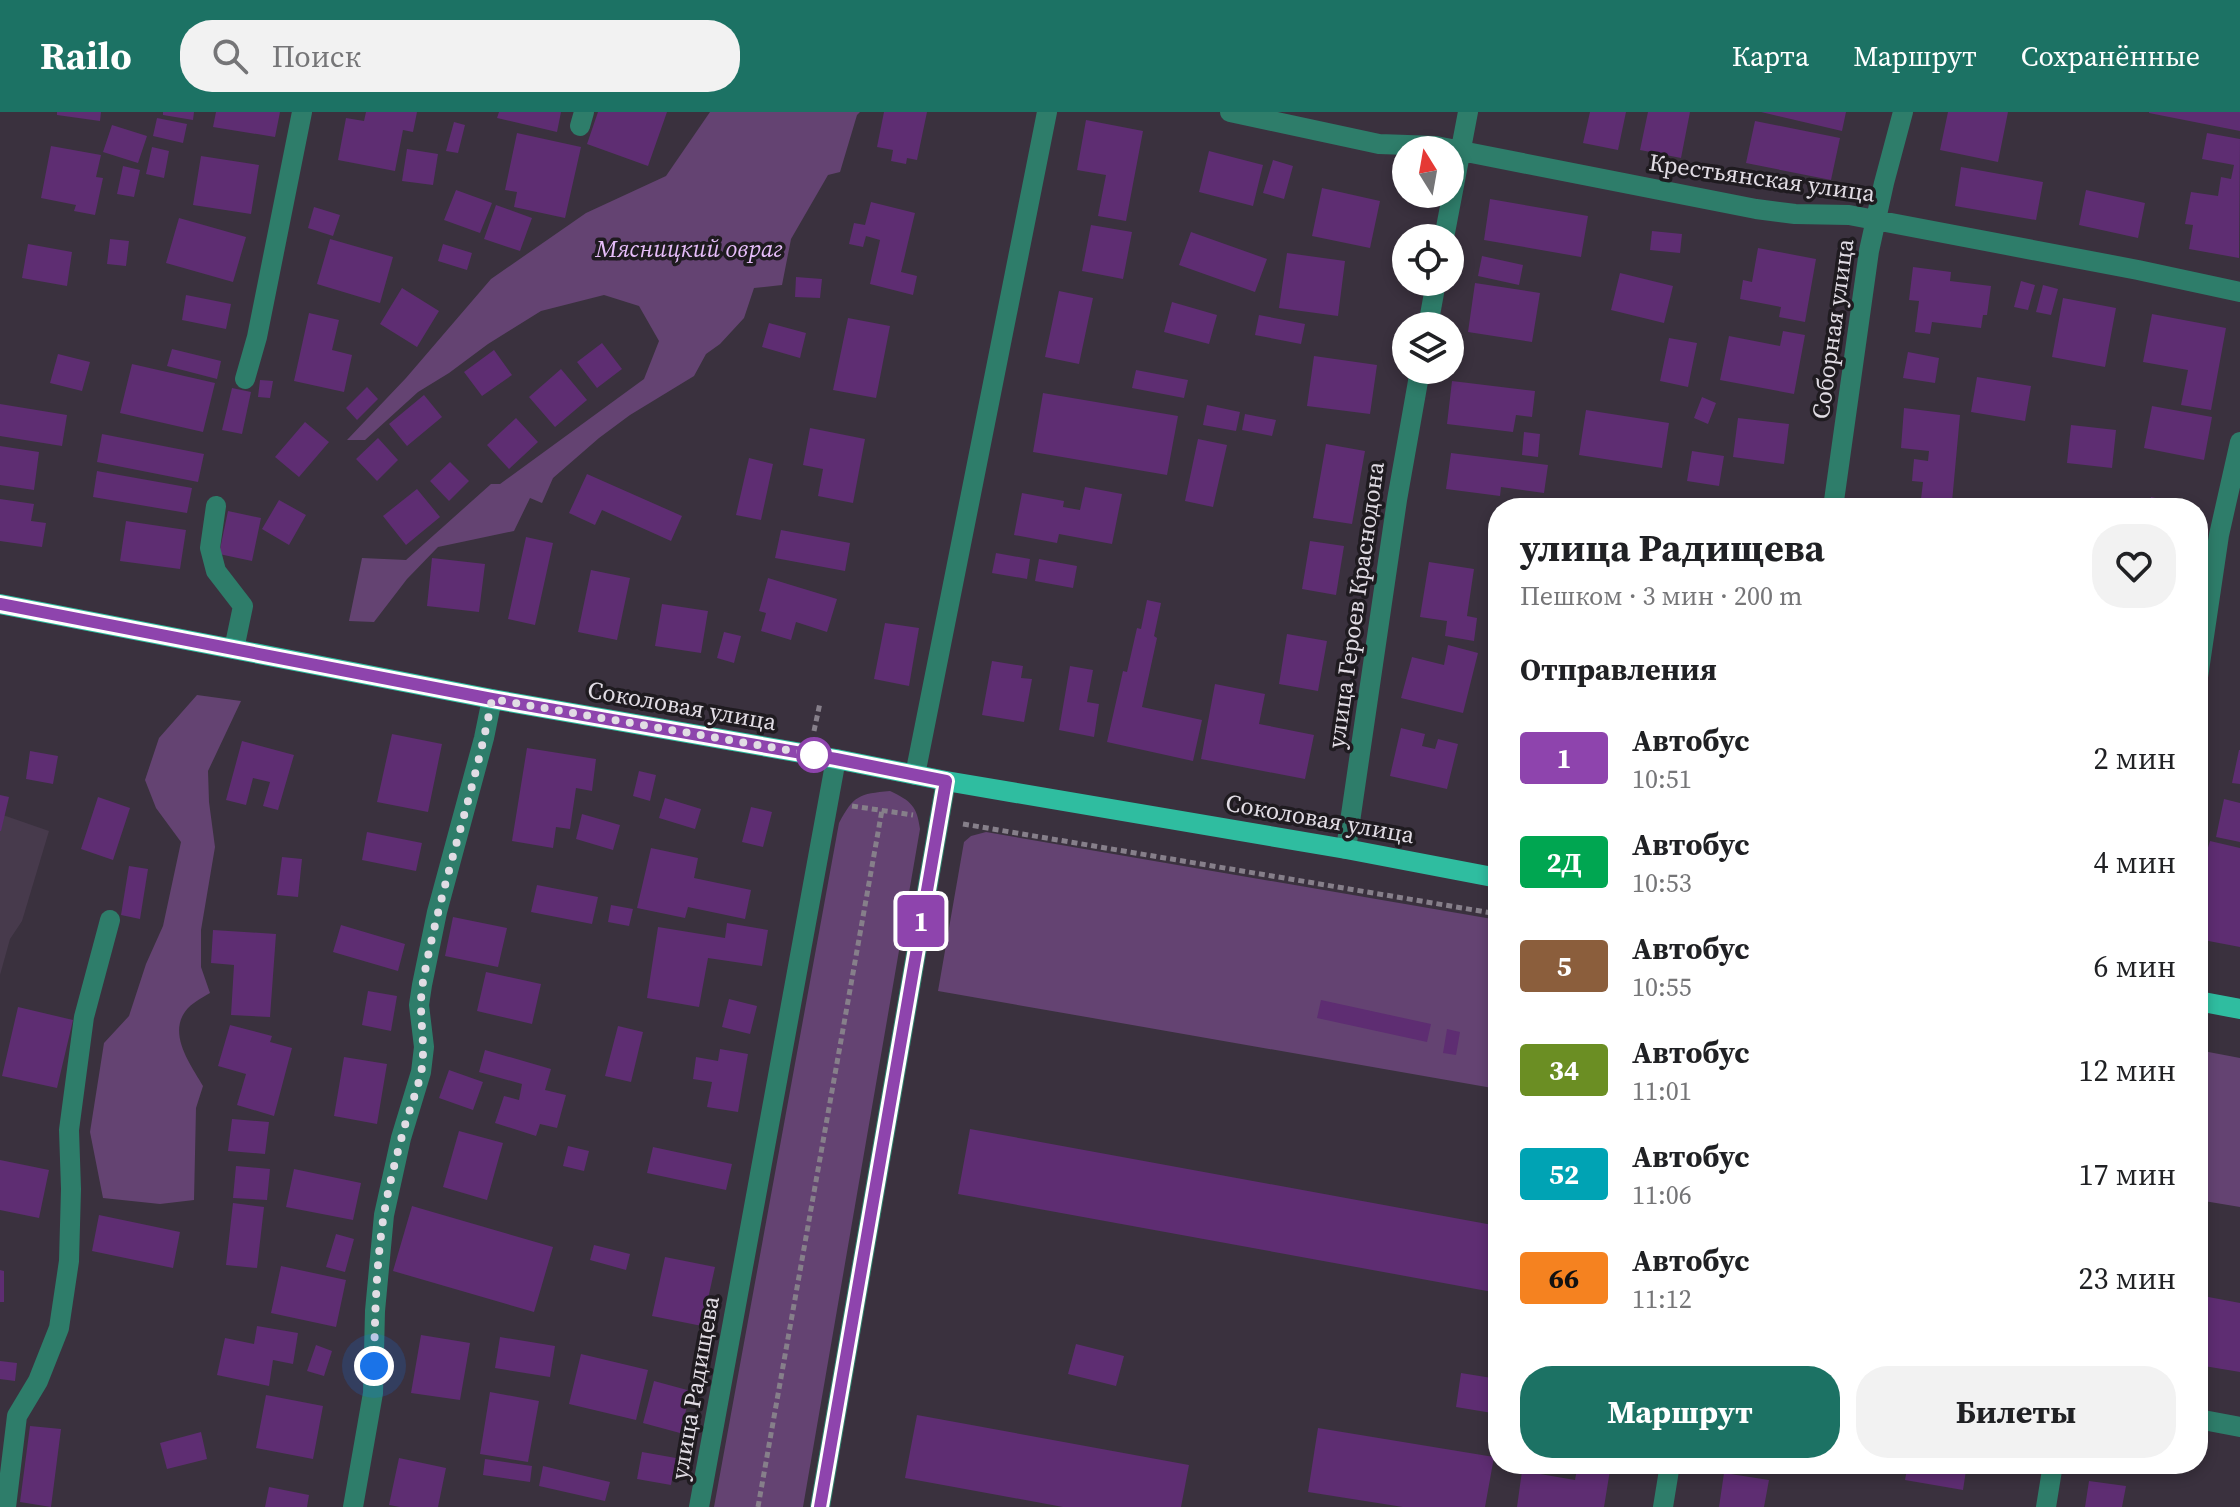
<!DOCTYPE html>
<html lang="ru">
<meta charset="utf-8">
<style>
:root{--surface:#fff;--page:#f2f2f2;--text:#202124;--muted:#757577;--accent:#1c7264}
body{margin:0;font-family:"Source Serif 4",serif;background:var(--page);color:var(--text);height:100vh;display:flex;flex-direction:column;font-size:30px;white-space:nowrap}
*{box-sizing:border-box;margin:0}
p{font-size:26px;color:var(--muted)}
.icon{flex:none;width:44px;height:44px;fill:none;stroke:currentColor;stroke-width:2;stroke-linecap:round;stroke-linejoin:round}
.map{position:relative;flex:1;overflow:hidden}
.sheet{position:absolute;left:1488px;top:386px;width:720px;height:976px;display:flex;flex-direction:column;background:var(--surface);border-radius:32px;box-shadow:0 4px 12px #0003}
.sheet>*{flex:none}
.badge{padding:0 16px;border-radius:6px;font-size:28px;line-height:52px}
.needle{width:52px;rotate:349deg}
.controls{position:absolute;left:1392px;top:24px;display:grid;gap:16px}
.controls a{display:grid;place-items:center;width:72px;height:72px;border-radius:50%;background:var(--surface);box-shadow:0 4px 12px #0003;font-size:40px}
.you{position:absolute;width:40px;height:40px;margin:-20px;border:6px solid #fff;border-radius:50%;background:#1a73e8;box-shadow:0 0 0 12px #1a73e833}
.map>.badge{position:absolute;translate:-50% -50%;box-shadow:0 0 0 4px #fff}
h2{padding:0 32px;font-size:30px;line-height:72px}
.round{display:grid;place-items:center;flex:none;width:84px;height:84px;border-radius:32px;background:var(--page)}
.summary{display:flex;align-items:center;justify-content:space-between;height:136px;padding:0 32px}
h1{font-size:38px;font-weight:700;line-height:60px}
.primary-button{display:flex;gap:16px;margin-top:auto;padding:16px 32px}
.primary-button a{flex:1;height:92px;border-radius:32px;background:var(--accent);color:#fff;font-size:32px;font-weight:700;line-height:92px;text-align:center}
.primary-button a+a{background:var(--page);color:var(--text)}
ul{padding:0;list-style:none}
li{display:flex;align-items:center;gap:24px;height:104px;padding:0 32px}
li div{flex:1}
li b{display:block;font-size:30px}
li em{font-style:normal}
li .badge{min-width:88px;font-weight:700;text-align:center}
header{display:flex;align-items:center;gap:48px;box-sizing:border-box;height:112px;padding:0 40px;background:var(--accent);color:#fff}
header strong{font-size:38px}
nav{display:flex;gap:44px;margin-inline-start:auto;font-size:28px}
.search{width:560px;height:72px;background:var(--page);display:flex;align-items:center;gap:20px;box-sizing:border-box;padding:0 28px;border-radius:32px;color:var(--muted);font-size:30px}
.map>svg:first-child{display:block}
.built{fill:#473a4c}
.green{fill:#644372}
.building{fill:#5e2d72}
.lines{fill:none;stroke-linecap:round;stroke-linejoin:round}
.path{stroke:#867f8a;stroke-width:5;stroke-dasharray:6 4;stroke-linecap:butt}
.minor{stroke:#2e7d6a;stroke-width:20}
.major{stroke:#2fbda0;stroke-width:20}
.line-casing{stroke:#fff;stroke-width:18}
.line{stroke:#8e44ad;stroke-width:12}
.walk{stroke:#e1dce4;stroke-width:8;stroke-dasharray:0 14.4}
.stop-dot{fill:#fff;stroke:#8e44ad;stroke-width:4}
.labels{text-anchor:middle;stroke-width:7;stroke-linejoin:round;paint-order:stroke}
.street-label{font-size:24px;fill:#e1dce4;stroke:#1f1b20}
.park-label{font-size:24px;font-style:italic;fill:#e6bdf9;stroke:#1f1b20}
</style>
<header>
<strong>Railo</strong>
<div class="search"><svg class="icon" aria-label="search" viewBox="0 0 24 24"><circle cx="10" cy="10" r="6"/><path d="M15 15l6 6"/></svg>Поиск</div>
<nav><a>Карта</a><a>Маршрут</a><a>Сохранённые</a></nav>
</header>
<div class="map">
<svg width="2240" height="1395" viewBox="0 0 2240 1395">
<rect width="100%" height="100%" fill="#3a313e"/>
<path class="built" d="M0,702L49,719L22,809L10,827L0,863Z"/>
<path class="green" d="M710,0H860L857,3L840,60L828,63L791,127L782,173L754,176L744,206L720,232L706,242L694,264L630,303L599,326L553,366L542,391L530,386L514,419L438,435L407,467L374,510L349,509L362,446L406,448L491,372H500L644,267L659,229L639,194L604,183L541,199L488,232L449,261L418,280L365,328H347L406,266L491,167L586,101L666,64Z
M197,583L241,589L208,659L209,690L215,735L201,818V855L210,881C203,885 194,890 188,896C166,920 190,952 203,974L196,996L194,1088L160,1092L103,1086L90,1020L104,931L129,904L146,852L163,814L181,730L156,696L145,668L159,626Z
M890,679C911,689 917,694 920,717L803,1395H714L839,711C854,683 859,682 890,679Z
M986,720L1498,808V977L938,879L964,730L971,724Z
M2198,938L2240,946V1095L2198,1088Z"/>
<path class="building" d="M57,0H101L100,9L57,3Z
M163,0H194L193,8L163,3Z
M216,0H280L275,25L213,15Z
M366,0H417L413,20L403,18L395,59L338,48L346,6L364,9Z
M499,0H561L557,20L497,6Z
M598,0H667L648,54L587,32Z
M884,0H927L917,48L907,46L906,52L891,49L893,38L877,35Z
M1590,0H1626L1618,38L1583,31Z
M1648,0H1690L1681,46L1640,38Z
M1761,0H1846L1842,19Z
M1948,0H2008L1998,50L1940,38Z
M2149,0H2240V19L2149,1Z
M157,6L187,12L183,31L153,24Z
M1086,8L1143,19L1126,109L1098,104L1106,63L1077,58Z
M1755,9L1840,26L1831,68L1746,51Z
M454,10L465,13L458,41L446,39Z
M112,13L147,24L138,51L103,40Z
M517,21L581,35L565,106L514,95L517,80L505,78Z
M2207,21L2240,27L2239,146L2189,137L2193,113L2185,112L2191,80L2218,84L2221,65L2231,67L2234,53L2202,47Z
M51,34L101,43L96,65L103,66L95,103L74,99L76,93L41,86Z
M152,35L169,39L164,66L146,62Z
M407,37L438,42L433,73L402,69Z
M1209,39L1263,53L1253,94L1199,80Z
M201,44L259,53L251,102L193,93Z
M1273,48L1293,54L1284,87L1263,81Z
M123,54L140,58L134,85L117,82Z
M1961,55L2043,70L2036,108L1955,94Z
M1322,76L1380,89L1370,136L1312,124Z
M456,78L492,91L480,121L444,108Z
M2086,78L2145,91L2138,126L2079,113Z
M1490,87L1588,104L1581,145L1484,128Z
M871,90L915,101L901,160L917,164L913,183L870,172L880,128L866,124L863,135L849,132L854,111L865,113Z
M496,93L532,106L520,139L484,127Z
M314,95L340,103L333,124L308,116Z
M179,106L246,125L233,170L166,151Z
M1091,113L1132,120L1123,167L1082,159Z
M1652,119L1682,122L1680,141L1650,138Z
M1191,120L1267,147L1255,180L1179,153Z
M110,127L129,129L126,154L107,152Z
M330,127L393,145L380,191L317,172Z
M28,132L72,140L67,174L22,166Z
M443,132L472,141L467,158L438,149Z
M1758,136L1816,147L1805,210L1779,205L1781,195L1740,187L1743,168L1752,170Z
M1287,141L1345,149L1338,204L1279,196Z
M1482,144L1523,153L1519,173L1478,164Z
M1913,155L1951,160L1950,169L1991,174L1987,203H1983L1981,216L1932,210L1930,222L1915,220L1919,189L1909,188Z
M1620,161L1673,174L1664,211L1611,198Z
M796,165L822,167L820,186L795,185Z
M2021,169L2035,173L2028,198L2014,195Z
M1475,171L1540,181L1532,230L1468,220Z
M2043,173L2058,177L2051,203L2036,200Z
M402,176L439,199L417,235L380,212Z
M1059,179L1093,186L1079,252L1045,245Z
M186,183L231,192L226,217L182,208Z
M2063,186L2116,196L2105,255L2052,245Z
M1172,190L1217,203L1209,232L1164,220Z
M309,201L339,208L332,238L352,243L344,280L294,269Z
M2152,202L2226,216L2211,298L2181,293L2188,258L2143,250Z
M1259,203L1305,212L1301,232L1255,223Z
M848,206L890,214L876,286L833,278Z
M769,211L806,221L800,246L762,235Z
M1783,219L1805,223L1794,282L1720,268L1729,224L1780,234Z
M1669,226L1697,231L1688,275L1660,269Z
M602,231L622,257L597,276L577,250Z
M172,237L221,249L217,267L167,254Z
M494,238L512,263L482,284L464,260Z
M1908,240L1939,246L1935,271L1903,266Z
M58,242L90,250L82,279L50,271Z
M1314,244L1377,253L1370,302L1307,294Z
M132,252L215,271L203,320L120,301Z
M561,257L587,288L555,315L529,285Z
M1136,258L1188,268L1184,286L1132,276Z
M1977,265L2031,274L2025,309L1971,300Z
M260,268L273,269L270,286L258,285Z
M1452,269L1535,279L1532,305L1516,303L1513,320L1447,312Z
M367,275L378,287L357,308L346,296Z
M232,276L251,280L242,322L222,318Z
M1043,281L1178,304L1167,363L1033,340Z
M424,283L442,305L407,334L389,312Z
M1702,285L1716,291L1708,312L1694,306Z
M0,292L67,303L62,334L0,324Z
M1207,293L1240,300L1236,319L1203,313Z
M2152,294L2212,305L2204,348L2144,336Z
M1904,296L1960,303L1952,390L1921,387L1923,370L1912,369L1914,347L1928,349L1929,339L1901,336Z
M1586,298L1669,311L1662,356L1579,343Z
M1245,302L1276,308L1272,324L1242,318Z
M516,306L538,330L509,357L487,333Z
M1738,306L1789,312L1784,352L1733,345Z
M305,310L329,330L299,365L275,345Z
M2071,313L2116,318L2112,356L2067,351Z
M810,316L865,327L853,391L818,384L823,357L803,353Z
M1524,320L1540,322L1538,345L1522,343Z
M102,322L204,342L198,370L97,350Z
M378,326L398,348L377,369L356,347Z
M1198,327L1227,333L1213,395L1185,389Z
M1326,332L1365,339L1352,412L1313,406Z
M0,334L39,340L34,378L0,373Z
M1692,339L1724,344L1719,374L1687,369Z
M1451,341L1548,353L1544,381L1501,375L1500,384L1446,377Z
M749,346L773,352L761,408L736,403Z
M450,350L469,369L449,389L430,369Z
M97,359L192,376L187,401L93,385Z
M587,362L682,404L671,429L602,398L595,413L569,401Z
M1085,375L1122,382L1112,432L1059,422L1057,431L1014,423L1022,381L1064,389L1063,395L1080,398Z
M417,377L440,405L406,433L383,404Z
M2151,385L2183,392L2182,396H2148Z
M0,387L34,392L31,409L46,411L42,435L0,429Z
M1581,387L1604,390V396H1580Z
M279,388L306,403L289,433L262,417Z
M228,399L261,406L252,449L219,442Z
M126,409L186,418L180,457L120,449Z
M781,418L850,431L845,459L775,446Z
M526,425L553,431L535,513L508,507Z
M1310,429L1344,434L1336,483L1302,477Z
M996,441L1030,447L1027,467L992,461Z
M432,446L485,452L479,500L427,494Z
M1039,447L1077,454L1073,476L1035,469Z
M1429,450L1474,457L1467,504L1477,506L1474,529L1445,524L1447,509L1420,505Z
M591,458L630,466L617,528L578,520Z
M768,466L837,487L827,520L796,510L791,528L761,519L766,501L759,499Z
M1147,488L1161,491L1154,524L1157,526L1142,595L1202,608L1193,649L1107,630L1123,559L1127,560L1137,516L1141,517Z
M662,492L708,499L701,541L655,534Z
M885,511L919,516L909,574L874,567Z
M724,520L741,524L734,551L717,546Z
M1287,522L1327,529L1318,579L1279,572Z
M1448,533L1478,541L1463,601L1401,586L1412,545L1444,553Z
M992,549L1023,554L1021,566L1032,567L1024,610L982,603Z
M1070,554L1093,558L1087,590L1099,592L1094,625L1059,618Z
M1215,572L1265,582L1259,612L1314,623L1305,667L1201,647Z
M1401,616L1425,622L1422,634L1435,637L1438,627L1458,632L1447,677L1390,664Z
M392,622L442,632L428,700L377,690Z
M242,629L294,643L278,698L263,694L270,670L253,666L246,693L226,688Z
M527,636L596,647L592,679L576,676L570,717L556,715L553,736L512,729Z
M2239,638H2240V672L2232,671Z
M30,639L58,644L53,672L26,667Z
M639,659L656,663L650,689L633,684Z
M0,683L9,685L1,719H0Z
M98,685L130,696L113,748L81,737Z
M665,686L701,697L695,717L659,706Z
M2224,687L2240,691V730L2216,725Z
M751,695L772,700L763,735L742,730Z
M582,702L620,713L613,738L576,727Z
M367,720L422,731L416,759L362,748Z
M2210,729L2240,736V835L2198,827V770Z
M651,736L698,746L694,766L751,778L745,807L688,795L685,806L637,796Z
M282,745L302,747L298,785L277,783Z
M129,754L148,757L140,807L121,803Z
M537,773L598,785L592,812L531,800Z
M611,793L633,797L629,814L608,810Z
M453,805L507,816L498,855L445,844Z
M727,811L768,818L762,854L708,846L699,895L647,886L658,815L725,826Z
M341,813L405,832L398,859L333,840Z
M213,818L276,822L270,905L231,903L234,853L211,851Z
M486,860L541,872L532,912L477,899Z
M368,879L397,884L391,919L362,913Z
M729,887L757,894L750,922L722,915Z
M1321,888L1431,912L1427,930L1317,906Z
M18,895L73,908L57,976L2,964Z
M230,913L272,924L270,930L292,936L274,1004L237,993L246,962L218,954Z
M618,914L643,920L631,970L605,964Z
M1447,917L1460,920L1456,943L1443,941Z
M720,937L748,942L738,1000L707,995L712,970L693,967L696,945L718,949Z
M485,938L551,957L545,978L566,983L557,1016L540,1012L536,1024L495,1011L504,984L519,988L522,972L479,960Z
M344,945L387,952L377,1012L334,1004Z
M449,958L483,970L473,998L439,986Z
M232,1007L269,1010L265,1042L228,1039Z
M970,1017L1498,1114V1181L958,1082Z
M459,1019L503,1031L487,1088L443,1075Z
M568,1034L589,1039L584,1059L563,1054Z
M653,1035L732,1052L726,1078L647,1061Z
M0,1048L49,1058L39,1106L0,1098Z
M236,1054L270,1057L267,1088L233,1086Z
M294,1057L361,1071L353,1108L286,1095Z
M233,1091L264,1095L257,1156L226,1153Z
M412,1094L553,1135L534,1200L393,1159Z
M99,1103L180,1120L173,1156L92,1139Z
M336,1122L354,1127L345,1160L326,1155Z
M594,1133L630,1142L626,1158L590,1148Z
M665,1145L715,1155L702,1214L652,1204Z
M281,1154L346,1168L336,1215L271,1201Z
M0,1158L4,1159V1190H0Z
M2198,1183L2240,1191V1260L2198,1253Z
M257,1214L298,1221L293,1252L273,1248L269,1274L217,1263L225,1226L254,1232Z
M421,1223L470,1231L460,1288L411,1281Z
M500,1225L555,1234L550,1265L495,1256Z
M1076,1232L1124,1244L1116,1274L1068,1262Z
M316,1233L332,1239L324,1264L307,1259Z
M581,1242L648,1258L636,1308L569,1292Z
M0,1249L17,1251L15,1269L0,1267Z
M1461,1261L1498,1267V1302L1456,1295Z
M654,1269L691,1279L680,1321L643,1311Z
M490,1280L539,1289L528,1350L480,1342Z
M266,1283L323,1294L313,1347L256,1336Z
M917,1303L1189,1353L1181,1395H1063L905,1366Z
M30,1314L61,1317L51,1395L20,1390Z
M1318,1316L1494,1345L1485,1395H1403L1308,1380Z
M201,1320L207,1347L167,1357L160,1331Z
M2198,1325L2207,1327L2204,1345L2198,1344Z
M642,1340L676,1346L671,1373L637,1367Z
M399,1346L446,1356L438,1395H400L389,1393Z
M485,1347L532,1354L530,1370L483,1363Z
M1578,1352H1611L1604,1395H1517L1522,1359L1575,1368Z
M1908,1352H1967L1963,1378L1905,1368Z
M543,1354L610,1370L605,1389L539,1374Z
M1724,1361L1769,1368L1764,1395H1719Z
M2089,1369L2126,1374L2122,1395H2085Z
M269,1375L309,1383L307,1395H265Z"/>
<g class="lines">
<path class="path" d="M814,619L820,591
M852,694L913,703
M963,712L1498,802
M758,1395L882,698"/>
<path class="minor" d="M1230,0L1379,32L1436,34L1756,97L1795,102L1849,103L2138,158L2240,180
M580,14L584,0
M1444,126L1468,0
M1428,214L1436,170
M245,267L257,225L302,0
M216,394L210,436L216,459L243,494L234,537
M1833,396L1869,139L1884,71L1903,0
M2198,565L2219,423L2240,330
M915,663L1047,0
M1346,737L1397,388L1420,258
M2198,1307L2240,1315
M6,1395L17,1304L38,1269L59,1216L69,1149L71,1077L69,1018L84,905L110,808
M353,1395L373,1281L375,1199L384,1103L401,1026L421,960L424,935L419,893L422,873L437,800L484,626L492,587
M699,1395L836,647
M820,1395L946,669
M1663,1395L1670,1352
M2046,1395L2053,1352"/>
<path class="major" d="M0,492L492,587L836,647L946,669L1346,737L1498,766
M2198,889L2240,897"/>
</g>
<g class="lines">
<g class="line-casing">
<path id="line" d="M0,492L492,587L836,647L946,669L820,1395"/>
</g>
<use href="#line" class="line"/>
<path class="walk" d="M374,1254C375,1203 376,1152 384,1102C389,1072 397,1042 405,1013C410,996 417,979 421,961C427,930 417,901 423,870C440,775 474,683 492,587L816,643H814"/>
</g>
<circle class="stop-dot" cx="814" cy="643" r="16"/>
<g class="labels">
<g class="street-label">
<text transform="translate(1762 66) rotate(8)" y="8">Крестьянская улица</text>
<text transform="translate(1833 217) rotate(-82)" y="8">Соборная улица</text>
<text transform="translate(1356 493) rotate(-82)" y="8">улица Героев Краснодона</text>
<text transform="translate(682 594) rotate(10)" y="8">Соколовая улица</text>
<text transform="translate(1320 707) rotate(10)" y="8">Соколовая улица</text>
<text transform="translate(695 1276) rotate(-80)" y="8">улица Радищева</text>
</g>
<g class="park-label">
<text x="689" y="145">Мясницкий овраг</text>
</g>
</g>
</svg>
<div class="controls">
<a><svg class="needle" viewBox="-14 -14 28 28"><path d="M0-13l5 13h-10z" fill="#e53935"/><path d="M0 13l5-13h-10z" fill="#757577"/></svg></a>
<a><svg class="icon" aria-label="locate" viewBox="0 0 24 24"><circle cx="12" cy="12" r="6"/><path d="M12 2v4M12 18v4M2 12h4M18 12h4"/></svg></a>
<a><svg class="icon" aria-label="layers" viewBox="0 0 24 24"><path d="M12 4l9 5-9 5-9-5zM3 14l9 5 9-5"/></svg></a>
</div>
<div class="you" style="left:374px;top:1254px"></div>
<b class="badge" style="left:921px;top:809px;background:#8e44ad;color:#fff">1</b>
<section class="sheet">
<div class="summary"><div><h1>улица Радищева</h1><p>Пешком · 3 мин · 200 m</p></div><a class="round"><svg class="icon" aria-label="heart" viewBox="0 0 24 24"><path d="M12 20l-8-8c-3-5 5-10 8-4 3-6 11-1 8 4z"/></svg></a></div>
<h2>Отправления</h2>
<ul>
<li><span class="badge" style="background:#8e44ad;color:#fff">1</span><div><b>Автобус</b><p>10:51</p></div><em>2 мин</em></li>
<li><span class="badge" style="background:#00a651;color:#fff">2Д</span><div><b>Автобус</b><p>10:53</p></div><em>4 мин</em></li>
<li><span class="badge" style="background:#8b5e3c;color:#fff">5</span><div><b>Автобус</b><p>10:55</p></div><em>6 мин</em></li>
<li><span class="badge" style="background:#6b8e23;color:#fff">34</span><div><b>Автобус</b><p>11:01</p></div><em>12 мин</em></li>
<li><span class="badge" style="background:#00a3b4;color:#fff">52</span><div><b>Автобус</b><p>11:06</p></div><em>17 мин</em></li>
<li><span class="badge" style="background:#f58220;color:#111">66</span><div><b>Автобус</b><p>11:12</p></div><em>23 мин</em></li>
</ul>
<div class="primary-button"><a>Маршрут</a><a>Билеты</a></div>
</section>
</div>
